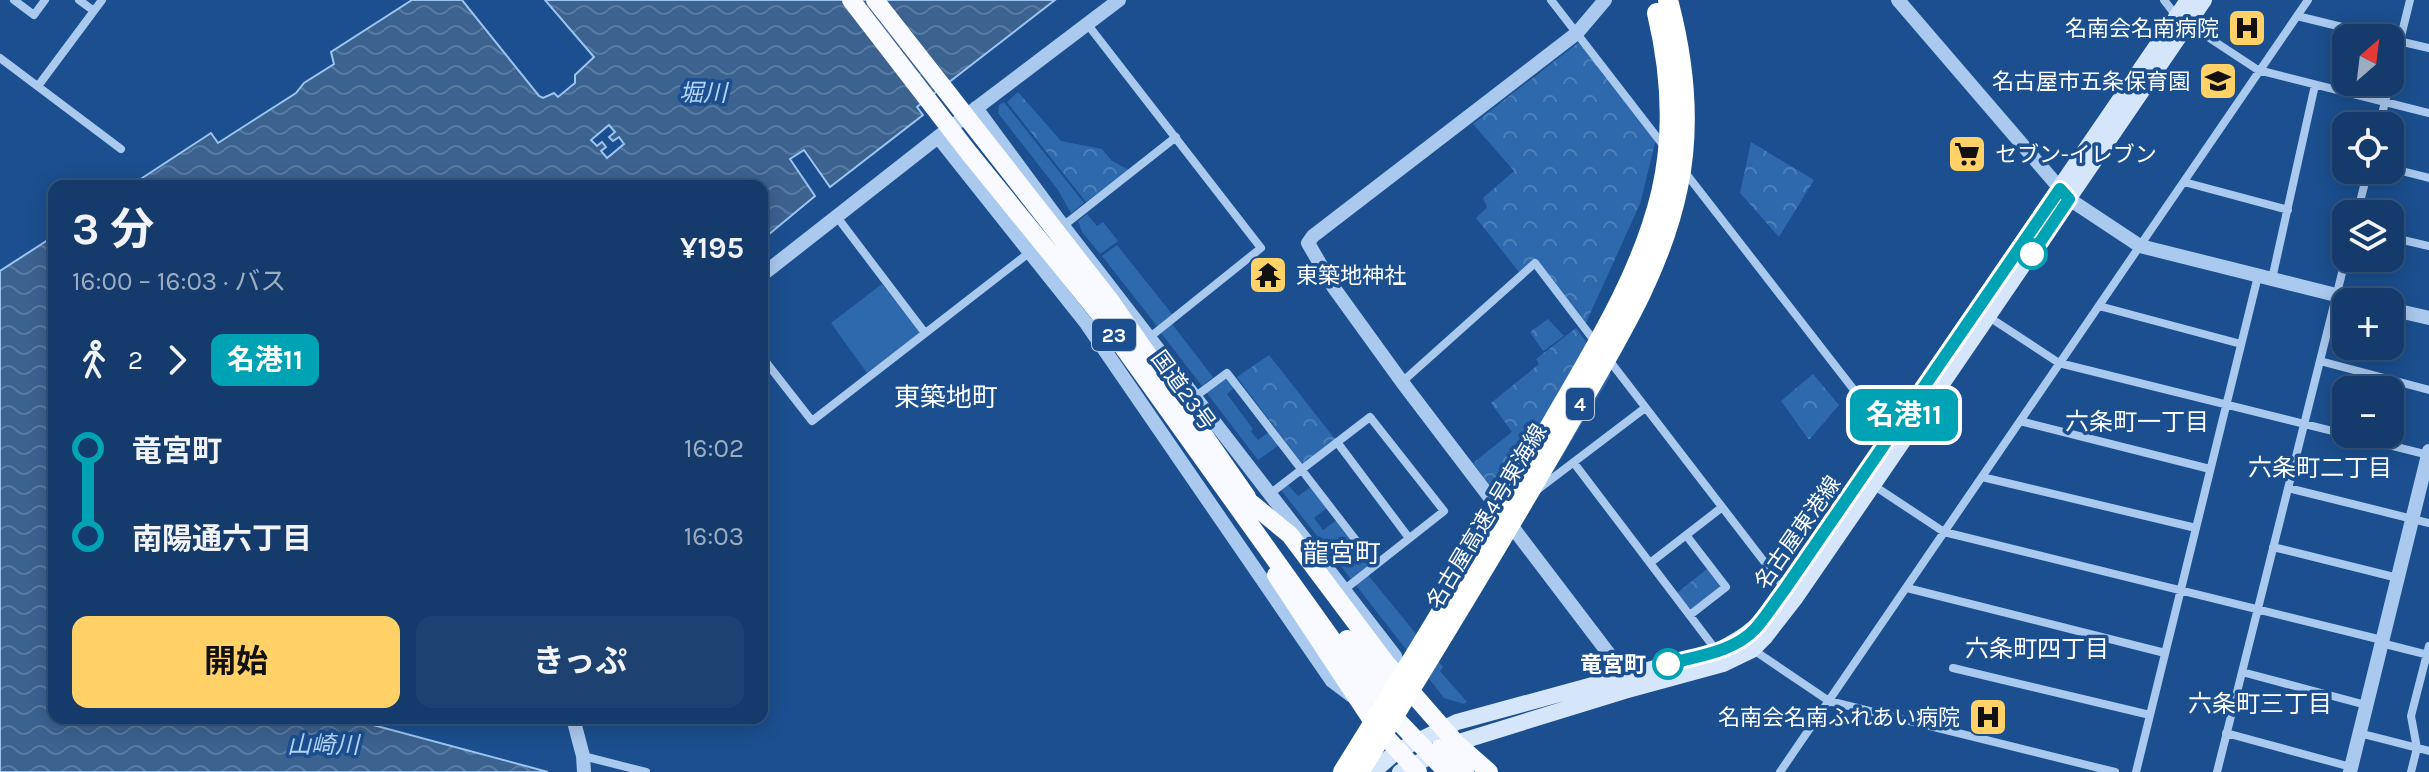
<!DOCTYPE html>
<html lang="ja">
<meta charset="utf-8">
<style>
:root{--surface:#143b6b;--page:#1d4271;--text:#f1f3f6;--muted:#9dadc1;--line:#33557e;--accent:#ffd166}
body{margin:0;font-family:Karla,"Noto Sans JP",sans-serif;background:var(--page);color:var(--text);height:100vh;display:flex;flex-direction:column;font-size:30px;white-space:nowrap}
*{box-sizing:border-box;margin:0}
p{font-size:26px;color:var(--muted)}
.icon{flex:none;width:44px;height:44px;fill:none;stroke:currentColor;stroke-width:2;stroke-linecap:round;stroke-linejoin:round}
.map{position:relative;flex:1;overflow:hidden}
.drawer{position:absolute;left:48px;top:180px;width:720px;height:544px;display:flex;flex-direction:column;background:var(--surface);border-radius:16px;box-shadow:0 4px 20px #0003,0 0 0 2px var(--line)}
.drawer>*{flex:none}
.badge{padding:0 16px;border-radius:12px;font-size:28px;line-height:52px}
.needle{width:52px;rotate:28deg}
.tools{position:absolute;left:2332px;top:24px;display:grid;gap:16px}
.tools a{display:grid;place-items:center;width:72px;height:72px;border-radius:16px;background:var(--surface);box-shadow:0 4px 20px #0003,0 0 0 2px var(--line);font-size:40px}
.map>.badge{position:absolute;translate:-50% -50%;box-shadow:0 0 0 4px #fff}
.legs{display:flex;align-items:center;gap:12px;height:88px;padding:0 24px;font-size:26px}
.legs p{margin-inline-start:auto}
.overview{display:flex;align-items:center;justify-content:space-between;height:136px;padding:0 24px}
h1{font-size:44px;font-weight:700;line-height:60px}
.primary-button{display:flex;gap:16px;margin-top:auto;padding:16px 24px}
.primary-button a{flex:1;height:92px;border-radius:16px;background:var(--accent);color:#111;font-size:32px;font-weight:700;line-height:92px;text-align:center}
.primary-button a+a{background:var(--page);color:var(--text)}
ul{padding:0 24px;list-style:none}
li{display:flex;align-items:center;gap:28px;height:88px;font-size:30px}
li i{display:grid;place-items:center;width:12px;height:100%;margin:0 10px;background:currentColor}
li i::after{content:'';width:20px;height:20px;margin:-10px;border:6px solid;border-radius:50%;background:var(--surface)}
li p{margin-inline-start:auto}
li:first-child i{background:linear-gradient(#0000 50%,currentColor 0)}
li:last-child i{background:linear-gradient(currentColor 50%,#0000 0)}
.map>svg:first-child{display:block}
.park{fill:url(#park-crowns)}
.garden{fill:#2e69ad}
.water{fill:url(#water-waves);stroke:#9cc4f0;stroke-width:2;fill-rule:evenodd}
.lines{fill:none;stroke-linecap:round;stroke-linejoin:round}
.minor{stroke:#a9c9ee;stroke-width:8}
.tertiary{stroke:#a9c9ee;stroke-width:14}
.secondary{stroke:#d6e6fa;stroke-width:16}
.trunk{stroke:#f8faff;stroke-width:18}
.trunk-bridge{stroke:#f8faff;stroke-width:18}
.motorway-bridge{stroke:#fff;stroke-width:20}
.line-1-casing{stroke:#fff;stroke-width:18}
.line-1{stroke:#00a3b4;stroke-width:12}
.stop-1-dot{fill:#fff;stroke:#00a3b4;stroke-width:4}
.labels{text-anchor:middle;stroke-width:7;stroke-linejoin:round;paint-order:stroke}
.shield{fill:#1b4f8f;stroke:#bbcadd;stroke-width:2}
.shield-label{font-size:20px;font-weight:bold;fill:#fff}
.poi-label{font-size:22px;fill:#fff;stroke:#1b4f8f;text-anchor:end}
.street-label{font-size:22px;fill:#fff;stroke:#1b4f8f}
.stop-label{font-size:22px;font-weight:bold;fill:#fff;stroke:#1b4f8f;text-anchor:end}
.water-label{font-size:24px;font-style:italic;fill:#b5d3f5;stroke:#1b4f8f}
.neighbourhood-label{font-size:24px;fill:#fff;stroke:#1b4f8f}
.quarter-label{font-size:26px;fill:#fff;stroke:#1b4f8f}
</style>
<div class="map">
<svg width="2429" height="772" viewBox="0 0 2429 772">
<defs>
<pattern id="park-crowns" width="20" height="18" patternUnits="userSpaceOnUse" patternTransform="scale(2)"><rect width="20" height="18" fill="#2e69ad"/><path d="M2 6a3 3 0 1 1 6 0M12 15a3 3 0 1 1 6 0" fill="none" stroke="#4d80b9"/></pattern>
<pattern id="water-waves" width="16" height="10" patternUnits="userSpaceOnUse" patternTransform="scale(2)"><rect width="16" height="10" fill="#3c6290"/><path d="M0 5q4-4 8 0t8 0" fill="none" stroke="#597aa1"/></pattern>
</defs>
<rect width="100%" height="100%" fill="#1b4f8f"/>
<path class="park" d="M1578,43H1581L1656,139L1640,204L1584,327L1536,260L1519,272L1476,218L1487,207L1483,198L1514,171L1473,124Z
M1018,92L1061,141L1102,149L1112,161L1129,170L1086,202L1007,102Z
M1751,142L1814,180L1779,237L1740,193Z
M1548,319L1564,336L1543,351L1530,332Z
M1576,328L1611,375L1560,460L1503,504L1473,463L1512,432L1491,403L1539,364L1536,359Z
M1269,355L1335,439L1303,465L1237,377Z
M1813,374L1839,405L1809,440L1781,401Z
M1708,568L1724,587L1692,612L1677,593Z"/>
<path class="garden" d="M1004,102L1084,203L1071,213L1058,190L998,113L999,105Z
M1087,214L1097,226L1103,222L1118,241L1100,254L1082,232L1078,221Z
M1117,245L1172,314L1157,326L1102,256Z
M882,284L920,333L867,373L831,323Z
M1172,324L1213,377L1202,386L1161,333Z
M1224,379H1228L1235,387L1227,394L1253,429L1251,431L1258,440L1269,432L1279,445L1258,460L1206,392Z
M1288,485L1298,496L1311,487L1327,508L1314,518L1323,530L1337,520L1369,562L1368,566L1351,579L1281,490Z
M1368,575L1443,667L1440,671L1467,702L1464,704L1444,698L1355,584Z"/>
<path class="water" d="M412,0H462L539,96L543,98L554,93L558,97L575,83V75L594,57L545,0H1055L917,107L923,115L830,187L804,150L790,159L815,196L762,240V186H673L671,183L667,186H130L211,133L218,143L296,93L304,83L334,64L331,52ZM609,125L615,132L609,137L613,141L619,137L624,144L607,158L601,151L606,147L602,142L597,146L591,140Z
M54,236V718H347L548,772H0V271Z"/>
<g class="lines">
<path class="minor" d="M14,0L34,15L45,0
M79,0L94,11
M1551,0L1663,145
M2164,0L2177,17
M2297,16L2387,38
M2188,24L2258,70L2429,113
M1088,25L1261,248L1150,337
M2390,39L2429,48
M0,58L121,149
M2390,81L2410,0
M38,86L102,0
M2379,126L2390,82
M2390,168L2429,178
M1684,171L1889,435
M2184,182L2288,210
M2357,214L2368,170
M837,217L925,333
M1063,226L1176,137
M2390,237L2429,246
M2272,279L2315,85
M2099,306L2241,344
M1989,317L2059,363L2429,455
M762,357L812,421L1030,252
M1609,360L1786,590
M2320,361L2429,390
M1402,382L1535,263L1596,343
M1196,396L1227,373L1375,565
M2020,421L2210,469
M1337,442L1409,538
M1574,463L1716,650
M1982,477L2196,528
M1873,485L1944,532L2382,640
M2288,488L2429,523
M1537,490L1645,408
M1271,493L1370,417L1444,511L1345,589
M1686,535L1726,587L1690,615
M2273,547L2398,578
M1650,563L1721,508
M1907,588L2165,653
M2381,643L2429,655
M1752,649L1829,701L2115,772
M1953,668L2150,715
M2242,672L2366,705
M2226,733L2351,767
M2359,733L2429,751
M583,756L646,772
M1780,772L2308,0
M2136,772L2258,276
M2217,772L2346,257
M2411,772L2417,748L2411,716L2429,646"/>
<path class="tertiary" d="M1605,0L1577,33L1313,236L1308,243L1334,288L1402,382L1625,675
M1898,0L2069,199L2140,246L2364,302
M976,108L1063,226L1395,656L1402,679
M938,137L1086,323L1332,681L1352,696
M762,275L938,137L1119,0
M2390,309L2429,318
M573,718L583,756L584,772
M2350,772L2429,451"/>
<path class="secondary" d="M1373,772L1397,751L1457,722L1717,651C1756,632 1760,623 1785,589L2188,0
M1400,772L1456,743L1624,691L1723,664L1752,650L1765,637L1796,597L1873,485L2204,0"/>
<path class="trunk" d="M1251,503L1290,535L1386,663L1456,743L1489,772
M1276,575L1375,725L1418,772"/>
<path class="trunk-bridge" d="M851,0L969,153L1098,312L1354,670L1399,722L1447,772
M875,0L1109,299L1247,497
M1347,639L1386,688
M1440,748L1465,772"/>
<path class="motorway-bridge" d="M1343,772C1415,657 1485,541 1552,423C1594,350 1641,276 1661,193C1675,134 1671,72 1657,13
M1359,772C1432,655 1504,537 1572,418C1615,343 1661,271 1678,187C1691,125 1684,60 1668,0"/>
</g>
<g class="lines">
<g class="line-1-casing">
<path id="line-1" d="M1668,664C1697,656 1734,652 1755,629C1766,617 1775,602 1785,589L2060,189L2069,199L2032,254"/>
</g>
<use href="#line-1" class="line-1"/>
</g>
<defs>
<g id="hospital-square" transform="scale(2)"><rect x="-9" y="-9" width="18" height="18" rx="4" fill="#ffd166" stroke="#1b4f8f"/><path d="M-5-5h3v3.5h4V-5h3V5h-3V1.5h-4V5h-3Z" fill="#111"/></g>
<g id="school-square" transform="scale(2)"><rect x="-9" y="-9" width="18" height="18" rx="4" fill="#ffd166" stroke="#1b4f8f"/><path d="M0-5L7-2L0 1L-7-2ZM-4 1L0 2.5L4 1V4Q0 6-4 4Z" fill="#111"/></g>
<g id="supermarket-square" transform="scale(2)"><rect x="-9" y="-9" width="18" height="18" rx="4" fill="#ffd166" stroke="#1b4f8f"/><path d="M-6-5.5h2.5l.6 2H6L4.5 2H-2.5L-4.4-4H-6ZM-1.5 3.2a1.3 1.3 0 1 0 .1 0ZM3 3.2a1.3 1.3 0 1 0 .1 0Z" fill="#111"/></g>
<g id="temple-square" transform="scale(2)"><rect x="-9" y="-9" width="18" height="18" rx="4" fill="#ffd166" stroke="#1b4f8f"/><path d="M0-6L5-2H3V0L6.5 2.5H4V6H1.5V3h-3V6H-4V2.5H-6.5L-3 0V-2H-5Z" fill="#111"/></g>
</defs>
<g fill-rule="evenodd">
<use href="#hospital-square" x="2247" y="28"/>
<use href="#school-square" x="2218" y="81"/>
<use href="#supermarket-square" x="1967" y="154"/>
<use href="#temple-square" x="1268" y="275"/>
<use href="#hospital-square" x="1988" y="717"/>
</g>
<g class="stop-1-dot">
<circle cx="2032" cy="254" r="14"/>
<circle cx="1668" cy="664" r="14"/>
</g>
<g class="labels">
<g class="shield">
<rect x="1092" y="319" width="44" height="32" rx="6"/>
<rect x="1566" y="388" width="28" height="32" rx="6"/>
</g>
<g class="shield-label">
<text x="1114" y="342">23</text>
<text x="1580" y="411">4</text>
</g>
<g class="poi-label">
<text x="2219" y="36">名南会名南病院</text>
<text x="2190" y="89">名古屋市五条保育園</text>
<text x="1995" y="162" text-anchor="start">セブン-イレブン</text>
<text x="1296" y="283" text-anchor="start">東築地神社</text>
<text x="1960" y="725">名南会名南ふれあい病院</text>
</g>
<g class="street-label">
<text transform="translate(1184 390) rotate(54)" y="8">国道23号</text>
<text transform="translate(1486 516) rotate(-59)" y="8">名古屋高速4号東海線</text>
<text transform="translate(1797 532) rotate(-55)" y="8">名古屋東港線</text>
</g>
<g class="stop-label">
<text x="1646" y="672">竜宮町</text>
</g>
<g class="water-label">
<text x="703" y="101">堀川</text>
<text x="323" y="753">山崎川</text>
</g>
<g class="neighbourhood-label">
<text x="2137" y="430">六条町一丁目</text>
<text x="2320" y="476">六条町二丁目</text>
<text x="2037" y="657">六条町四丁目</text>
<text x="2260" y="712">六条町三丁目</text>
</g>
<g class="quarter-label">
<text x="946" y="406">東築地町</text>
<text x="1342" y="562">龍宮町</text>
</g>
</g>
</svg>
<div class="tools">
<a><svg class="needle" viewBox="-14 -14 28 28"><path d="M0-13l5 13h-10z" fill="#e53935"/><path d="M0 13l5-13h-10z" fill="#9dadc1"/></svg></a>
<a><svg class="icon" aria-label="locate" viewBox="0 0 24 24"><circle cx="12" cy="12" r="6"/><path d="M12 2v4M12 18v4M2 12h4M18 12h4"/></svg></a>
<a><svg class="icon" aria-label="layers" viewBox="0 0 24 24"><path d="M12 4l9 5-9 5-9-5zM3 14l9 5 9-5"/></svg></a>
<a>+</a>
<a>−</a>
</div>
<b class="badge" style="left:1904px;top:415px;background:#00a3b4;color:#fff">名港11</b>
<section class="drawer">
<div class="overview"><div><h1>3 分</h1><p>16:00 – 16:03 · バス</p></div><b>¥195</b></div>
<div class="legs"><svg class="icon" aria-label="walk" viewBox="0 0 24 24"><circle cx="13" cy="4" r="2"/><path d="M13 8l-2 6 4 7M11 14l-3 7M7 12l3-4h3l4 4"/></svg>2<svg class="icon" aria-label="forward" viewBox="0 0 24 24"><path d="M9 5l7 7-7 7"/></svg><b class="badge" style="background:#00a3b4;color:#fff">名港11</b></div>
<ul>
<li><i style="color:#00a3b4"></i><b>竜宮町</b><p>16:02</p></li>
<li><i style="color:#00a3b4"></i><b>南陽通六丁目</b><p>16:03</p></li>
</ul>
<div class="primary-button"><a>開始</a><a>きっぷ</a></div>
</section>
</div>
